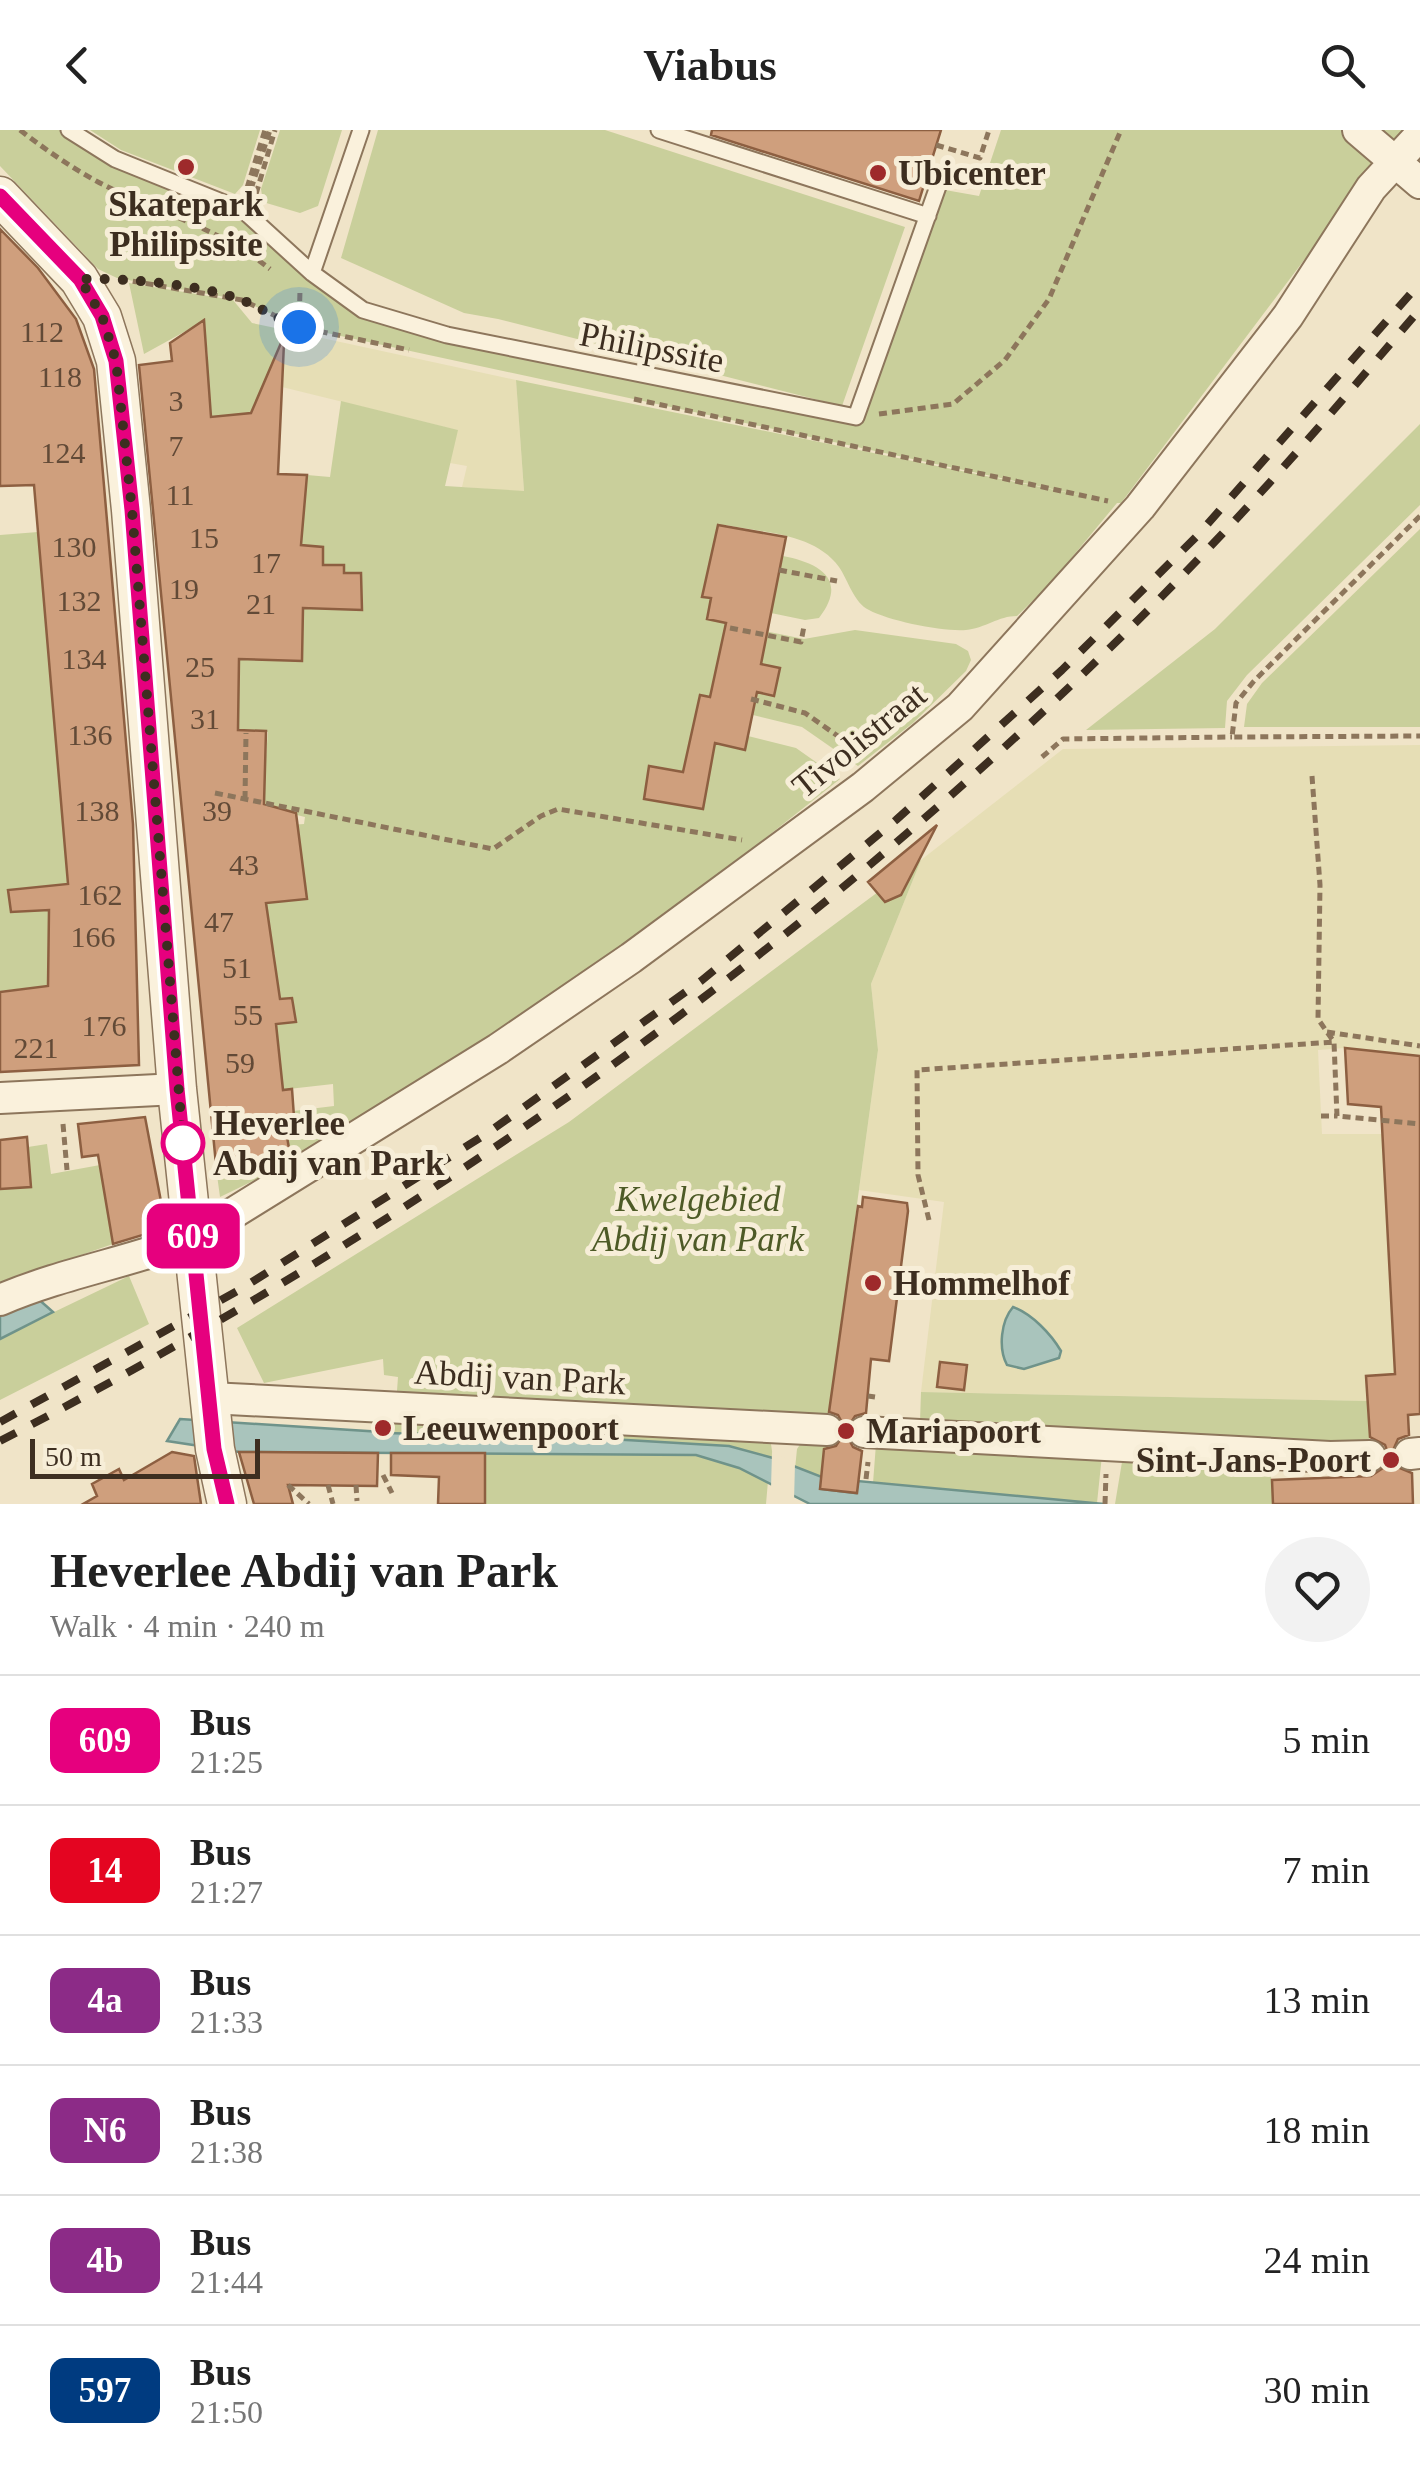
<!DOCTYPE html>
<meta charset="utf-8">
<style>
:root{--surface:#fff;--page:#f2f2f2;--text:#222;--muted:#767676;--line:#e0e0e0}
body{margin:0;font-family:"Times New Roman",serif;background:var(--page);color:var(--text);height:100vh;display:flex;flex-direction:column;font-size:38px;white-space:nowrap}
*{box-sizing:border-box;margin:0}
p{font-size:32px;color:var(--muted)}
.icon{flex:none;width:55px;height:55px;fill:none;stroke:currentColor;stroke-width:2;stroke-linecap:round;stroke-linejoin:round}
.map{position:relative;height:1374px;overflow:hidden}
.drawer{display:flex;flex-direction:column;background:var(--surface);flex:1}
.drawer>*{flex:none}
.badge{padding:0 20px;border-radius:15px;font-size:35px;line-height:65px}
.scale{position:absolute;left:30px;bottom:25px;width:230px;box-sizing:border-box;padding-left:10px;border:5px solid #3d2e20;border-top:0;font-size:28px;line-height:35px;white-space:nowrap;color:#3d2e20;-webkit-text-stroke:8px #f7eed8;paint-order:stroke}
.you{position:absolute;width:50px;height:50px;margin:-25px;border:8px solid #fff;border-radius:50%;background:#1a73e8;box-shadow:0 0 0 15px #1a73e833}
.map>.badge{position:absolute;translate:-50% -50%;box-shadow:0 0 0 5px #fff}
.round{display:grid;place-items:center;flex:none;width:105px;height:105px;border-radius:52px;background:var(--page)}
.head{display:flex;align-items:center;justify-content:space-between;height:170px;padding:0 50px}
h1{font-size:48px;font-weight:800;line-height:75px}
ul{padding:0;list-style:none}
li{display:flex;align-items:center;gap:30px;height:130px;padding:0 50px;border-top:2px solid var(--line)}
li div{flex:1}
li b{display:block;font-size:38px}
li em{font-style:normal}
li .badge{min-width:110px;font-weight:700;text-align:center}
header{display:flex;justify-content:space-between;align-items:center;height:130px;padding:0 50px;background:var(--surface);font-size:45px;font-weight:800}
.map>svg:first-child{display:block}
.farmland{fill:#e6deb5}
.green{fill:#c9cf9b}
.water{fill:#a9c4bc;stroke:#6f938a;stroke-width:2.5}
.pier{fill:#f0e4c8}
.building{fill:#cf9f7d;stroke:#8d5f41;stroke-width:2.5}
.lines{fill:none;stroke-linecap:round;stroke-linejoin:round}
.service-casing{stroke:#8d765c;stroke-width:19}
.minor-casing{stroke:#8d765c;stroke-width:34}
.tertiary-casing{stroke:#8d765c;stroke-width:41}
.path{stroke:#8d765c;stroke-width:5;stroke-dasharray:8 5;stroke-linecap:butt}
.service{stroke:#faf1dc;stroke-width:15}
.minor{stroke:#faf1dc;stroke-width:30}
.tertiary{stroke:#faf1dc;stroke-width:38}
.rail{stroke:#3d2e20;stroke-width:8;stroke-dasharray:18 18;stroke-linecap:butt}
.line-casing{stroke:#fff;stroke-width:22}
.line{stroke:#e6007e;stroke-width:15}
.walk{stroke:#3d2e20;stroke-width:10;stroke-dasharray:0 18}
.poi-dot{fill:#9e2a2b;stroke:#f7eed8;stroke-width:4}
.stop-dot{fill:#fff;stroke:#e6007e;stroke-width:5}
.labels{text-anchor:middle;stroke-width:10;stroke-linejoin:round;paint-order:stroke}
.number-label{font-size:30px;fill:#624a37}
.poi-label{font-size:35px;font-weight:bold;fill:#3d2e20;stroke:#f7eed8;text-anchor:start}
.street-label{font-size:35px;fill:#3d2e20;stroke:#f7eed8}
.stop-label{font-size:35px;font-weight:bold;fill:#3d2e20;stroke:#f7eed8;text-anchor:start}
.park-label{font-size:35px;font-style:italic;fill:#4d5a26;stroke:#f7eed8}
</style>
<header><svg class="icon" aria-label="back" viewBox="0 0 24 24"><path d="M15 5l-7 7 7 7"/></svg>Viabus<svg class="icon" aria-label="search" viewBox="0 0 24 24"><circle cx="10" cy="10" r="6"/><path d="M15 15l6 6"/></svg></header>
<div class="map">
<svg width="1420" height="1374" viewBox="0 0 1420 1374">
<rect width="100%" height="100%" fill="#f0e4c8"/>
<path class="farmland" d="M285,200L516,250L524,362L462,357L467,336L450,333L457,300L282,257L263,256Z
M1420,615V926L1345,918L1318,920L1322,1004H1382L1395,1244L1366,1246L1367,1271L921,1262L944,1072L859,1060L878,920L871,854L921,730L1063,619Z"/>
<path class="green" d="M0,0H69L244,81L365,181L855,287L945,60L979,66L1001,0H1402L1121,373H1117L1049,455L1017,486C998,486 986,498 966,500C944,502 889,491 869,480C854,473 848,450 839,437C814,403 764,403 726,395L703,467L711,468L706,489L804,509L855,500L956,514L968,521L971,530L966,541L913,593L858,636L802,597L753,585L754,578L749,577L752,561L774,566L780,538L719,525L710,567L699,566L691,608L745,619L748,606L796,618L840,649L759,713L752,727L603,838L286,1035L220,1067L217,1045L277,1036L268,1003L295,1000L293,981L334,976L333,954L271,961L276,894L295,892L292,869L277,870L275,824L245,775L307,769L301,727L246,698L304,694L305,687L252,674L250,638H265L268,602L238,600L234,529L301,531L277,478L361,479V443H344L343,435H323V417L276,414L304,372L307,345L330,347L341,271L458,300L445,356L524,361L516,250L1094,368L299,197L242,170L117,148L98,139L0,36Z
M90,0H260L243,55L235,64L121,20Z
M280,0H342L318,76L300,83L263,72L261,59Z
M378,0H605L905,97L842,276L498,189L464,183L341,128Z
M129,153L233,170L252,193L285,200L256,273L255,287L201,288L200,277L211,276L209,264L184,266L194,228L208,227L204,191L144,224Z
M1420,294V375L1247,545L1227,571L1225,598L1086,600L1215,499Z
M1420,399V597H1244L1247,574L1262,553Z
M38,402L93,752L64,754L66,779C44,811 42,822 64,854L0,861V405Z
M783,426C819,433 849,449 819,488L805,490L771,483Z
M921,730L871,854L878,920L828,1287L386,1265L385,1261H397L398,1247L384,1245L383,1229L264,1253L237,1198L569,992Z
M47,1014L51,1044L100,1035L113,1114L0,1153V1059L31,1056L28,1017Z
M129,1146L149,1194L0,1270V1208Z
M921,1262L1367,1271L1370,1318L920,1292Z
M384,1290L765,1308L771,1314L773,1328L729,1316L575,1307L384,1303Z
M803,1310L826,1313L822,1347L795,1339L797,1319Z
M876,1314L1102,1325L1097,1373L873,1353Z
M485,1323L696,1325L713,1328L768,1351L766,1374H485Z
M1123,1326L1270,1333L1273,1374H1115Z"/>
<path class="water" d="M36,1167L53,1182L0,1209V1183Z
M1013,1177C1032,1184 1051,1204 1061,1221L1059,1228L1024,1239L1007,1235C998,1218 1001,1191 1013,1177Z
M180,1289L382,1302V1309L384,1303L575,1307L729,1316L773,1328L822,1347L821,1359L856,1363L858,1351L1104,1374H810L739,1338L696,1325L239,1322L167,1311Z"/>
<path class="pier" d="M772,1322L795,1333L794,1371L771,1358Z"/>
<path class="building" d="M712,0H941L919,71L711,5Z
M0,99L38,138L76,189L94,239L133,694L139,935L0,942V862L48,856L49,780L11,782L8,760L68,754L34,355L0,356Z
M204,190L211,287L251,283L281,213H284L278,344L307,345L301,415L323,417V435H344V443H361L362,480L303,478L302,531L239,529L238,600L266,601L264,674L296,683L307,769L266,773L280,869L292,868L296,892L276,894L283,960L292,959L295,1001H286L290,1024L276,1025L278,1034L272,1037L217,1045L139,235L172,231L170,213Z
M718,395L786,407L761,534L780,538L774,566L757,562L745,620L715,613L703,679L644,669L649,636L683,642L700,565L710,567L726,493L707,489L711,468L702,467Z
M937,695L901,765L885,772L868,752Z
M1345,918L1420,926V1284L1408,1285L1409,1305L1398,1309L1391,1325L1395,1336L1412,1343L1413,1374H1273L1272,1350L1371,1346L1386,1336L1389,1326L1385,1315L1370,1307L1366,1246L1395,1244L1381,977L1348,974Z
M145,987L166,1098L113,1114L98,1025L82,1027L78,994Z
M27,1007L31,1057L0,1059V1010Z
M863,1067L907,1073L908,1081L889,1231L871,1229L866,1283L855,1286L846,1300L838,1285L829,1282L858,1076L862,1077Z
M940,1232L967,1235L964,1260L937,1257Z
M845,1302L853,1317L862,1321L857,1363L820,1359L824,1319L836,1316Z
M172,1322L194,1326L201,1374H83L97,1366L92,1354L119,1339L124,1350Z
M239,1322L378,1323L377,1356L288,1355L293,1374H254Z
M391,1323H485V1374H438L439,1347L391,1345Z"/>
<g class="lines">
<g class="service-casing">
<path id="service" d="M69,0L115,29L244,81L312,143L363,180L447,205L856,287L941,48
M659,0L928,86
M312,143L361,0"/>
</g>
<g class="minor-casing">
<path id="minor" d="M1358,0L1420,53
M0,968L177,959
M0,1170C63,1143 130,1132 193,1108L498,919L631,828L863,657L960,577L1140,377L1288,186L1371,58L1420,5
M210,1268L827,1300
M864,1302L1330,1327L1370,1326
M1410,1324L1420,1323"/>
</g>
<g class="tertiary-casing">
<path id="tertiary" d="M0,66L79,149L102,187L116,231L131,380L177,959L215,1319L227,1374"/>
</g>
<path class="path" d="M20,0C54,26 86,48 125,65C175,87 226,104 270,139
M936,15L980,28L989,0
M247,58L265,0
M251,59L270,0
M256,64L275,0
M120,149L242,170L299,197L409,220
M299,197L300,160
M634,269L1108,371
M879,284L953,274L1005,230L1049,169L1121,0
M1420,386L1254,551L1236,573L1232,607L1420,606
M779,440L837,451
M730,498L801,512L804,496
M751,569L805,583L855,618L856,623
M1042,627L1063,609L1232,607
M1312,646L1320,755L1318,889L1334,912L1337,986L1420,994
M215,663L493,719L541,686L558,679L742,710
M245,669L246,603
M1327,902L1420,916
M1321,986H1337
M63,994L67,1040
M929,1090L918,1045L917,940L1334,912
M868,1266L875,1267
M383,1345L392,1363
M866,1349L868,1332
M288,1355L309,1374
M328,1355L333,1374
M356,1355L357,1371
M1105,1374L1106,1344"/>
<use href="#service" class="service"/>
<use href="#minor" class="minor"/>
<use href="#tertiary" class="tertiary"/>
<path class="rail" d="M0,1292L241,1159L489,1002L701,851L896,690L1062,540L1197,406L1420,153
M0,1311C444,1081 860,782 1207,420C1281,343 1351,260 1420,179"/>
</g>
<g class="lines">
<g class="line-casing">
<path id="line" d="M0,66L80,149L102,186L116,231L132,380L177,959L214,1319L227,1374"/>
</g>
<use href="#line" class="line"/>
<path class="walk" d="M183,1013L132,380L116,231L102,186L80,149C124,148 200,154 242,170C262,178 278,190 299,197"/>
</g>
<g class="poi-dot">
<circle cx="186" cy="37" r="10"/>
<circle cx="878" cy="43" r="10"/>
<circle cx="873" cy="1153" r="10"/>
<circle cx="383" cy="1298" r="10"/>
<circle cx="846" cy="1301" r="10"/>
<circle cx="1391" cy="1330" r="10"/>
</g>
<circle class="stop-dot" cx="183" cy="1013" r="20"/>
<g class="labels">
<g class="number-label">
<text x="42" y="212">112</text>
<text x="60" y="257">118</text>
<text x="176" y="281">3</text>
<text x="176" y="326">7</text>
<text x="63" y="333">124</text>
<text x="180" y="375">11</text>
<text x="204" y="418">15</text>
<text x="74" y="427">130</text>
<text x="266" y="443">17</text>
<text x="184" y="469">19</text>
<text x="79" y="481">132</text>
<text x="261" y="484">21</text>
<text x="84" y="539">134</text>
<text x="200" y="547">25</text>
<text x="205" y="599">31</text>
<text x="90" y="615">136</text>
<text x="97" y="691">138</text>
<text x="217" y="691">39</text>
<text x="244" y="745">43</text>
<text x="100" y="775">162</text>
<text x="219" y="802">47</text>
<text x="93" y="817">166</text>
<text x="237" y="848">51</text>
<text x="248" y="895">55</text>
<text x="104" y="906">176</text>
<text x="36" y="928">221</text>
<text x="240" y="943">59</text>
</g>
<g class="poi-label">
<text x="898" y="55">Ubicenter</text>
<text x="186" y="86" text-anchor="middle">Skatepark<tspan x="186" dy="40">Philipssite</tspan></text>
<text x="893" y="1165">Hommelhof</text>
<text x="403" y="1310">Leeuwenpoort</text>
<text x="866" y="1313">Mariapoort</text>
<text x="1371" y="1342" text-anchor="end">Sint-Jans-Poort</text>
</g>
<g class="street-label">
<text transform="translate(652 217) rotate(11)" y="12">Philipssite</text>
<text transform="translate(859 610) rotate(-39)" y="12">Tivolistraat</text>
<text transform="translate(520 1247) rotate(3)" y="12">Abdij van Park</text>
</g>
<g class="stop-label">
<text x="213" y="1005">Heverlee<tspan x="213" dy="40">Abdij van Park</tspan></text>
</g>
<g class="park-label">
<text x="698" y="1081">Kwelgebied<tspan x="698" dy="40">Abdij van Park</tspan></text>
</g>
</g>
</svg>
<div class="scale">50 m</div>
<div class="you" style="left:299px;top:197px"></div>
<b class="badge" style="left:193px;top:1106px;background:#e6007e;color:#fff">609</b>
</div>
<section class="drawer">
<div class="head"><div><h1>Heverlee Abdij van Park</h1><p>Walk · 4 min · 240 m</p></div><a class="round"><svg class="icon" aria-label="heart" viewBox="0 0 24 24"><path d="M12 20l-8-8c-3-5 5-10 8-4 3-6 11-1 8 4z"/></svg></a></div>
<ul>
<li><span class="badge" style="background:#e6007e;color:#fff">609</span><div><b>Bus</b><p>21:25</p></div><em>5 min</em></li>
<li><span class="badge" style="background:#e40521;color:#fff">14</span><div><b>Bus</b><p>21:27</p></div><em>7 min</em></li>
<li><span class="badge" style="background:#8c2b87;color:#fff">4a</span><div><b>Bus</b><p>21:33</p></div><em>13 min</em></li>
<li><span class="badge" style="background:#8c2b87;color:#fff">N6</span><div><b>Bus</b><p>21:38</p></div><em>18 min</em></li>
<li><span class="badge" style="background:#8c2b87;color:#fff">4b</span><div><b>Bus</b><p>21:44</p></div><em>24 min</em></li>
<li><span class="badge" style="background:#003b80;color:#fff">597</span><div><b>Bus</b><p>21:50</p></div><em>30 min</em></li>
</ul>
</section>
